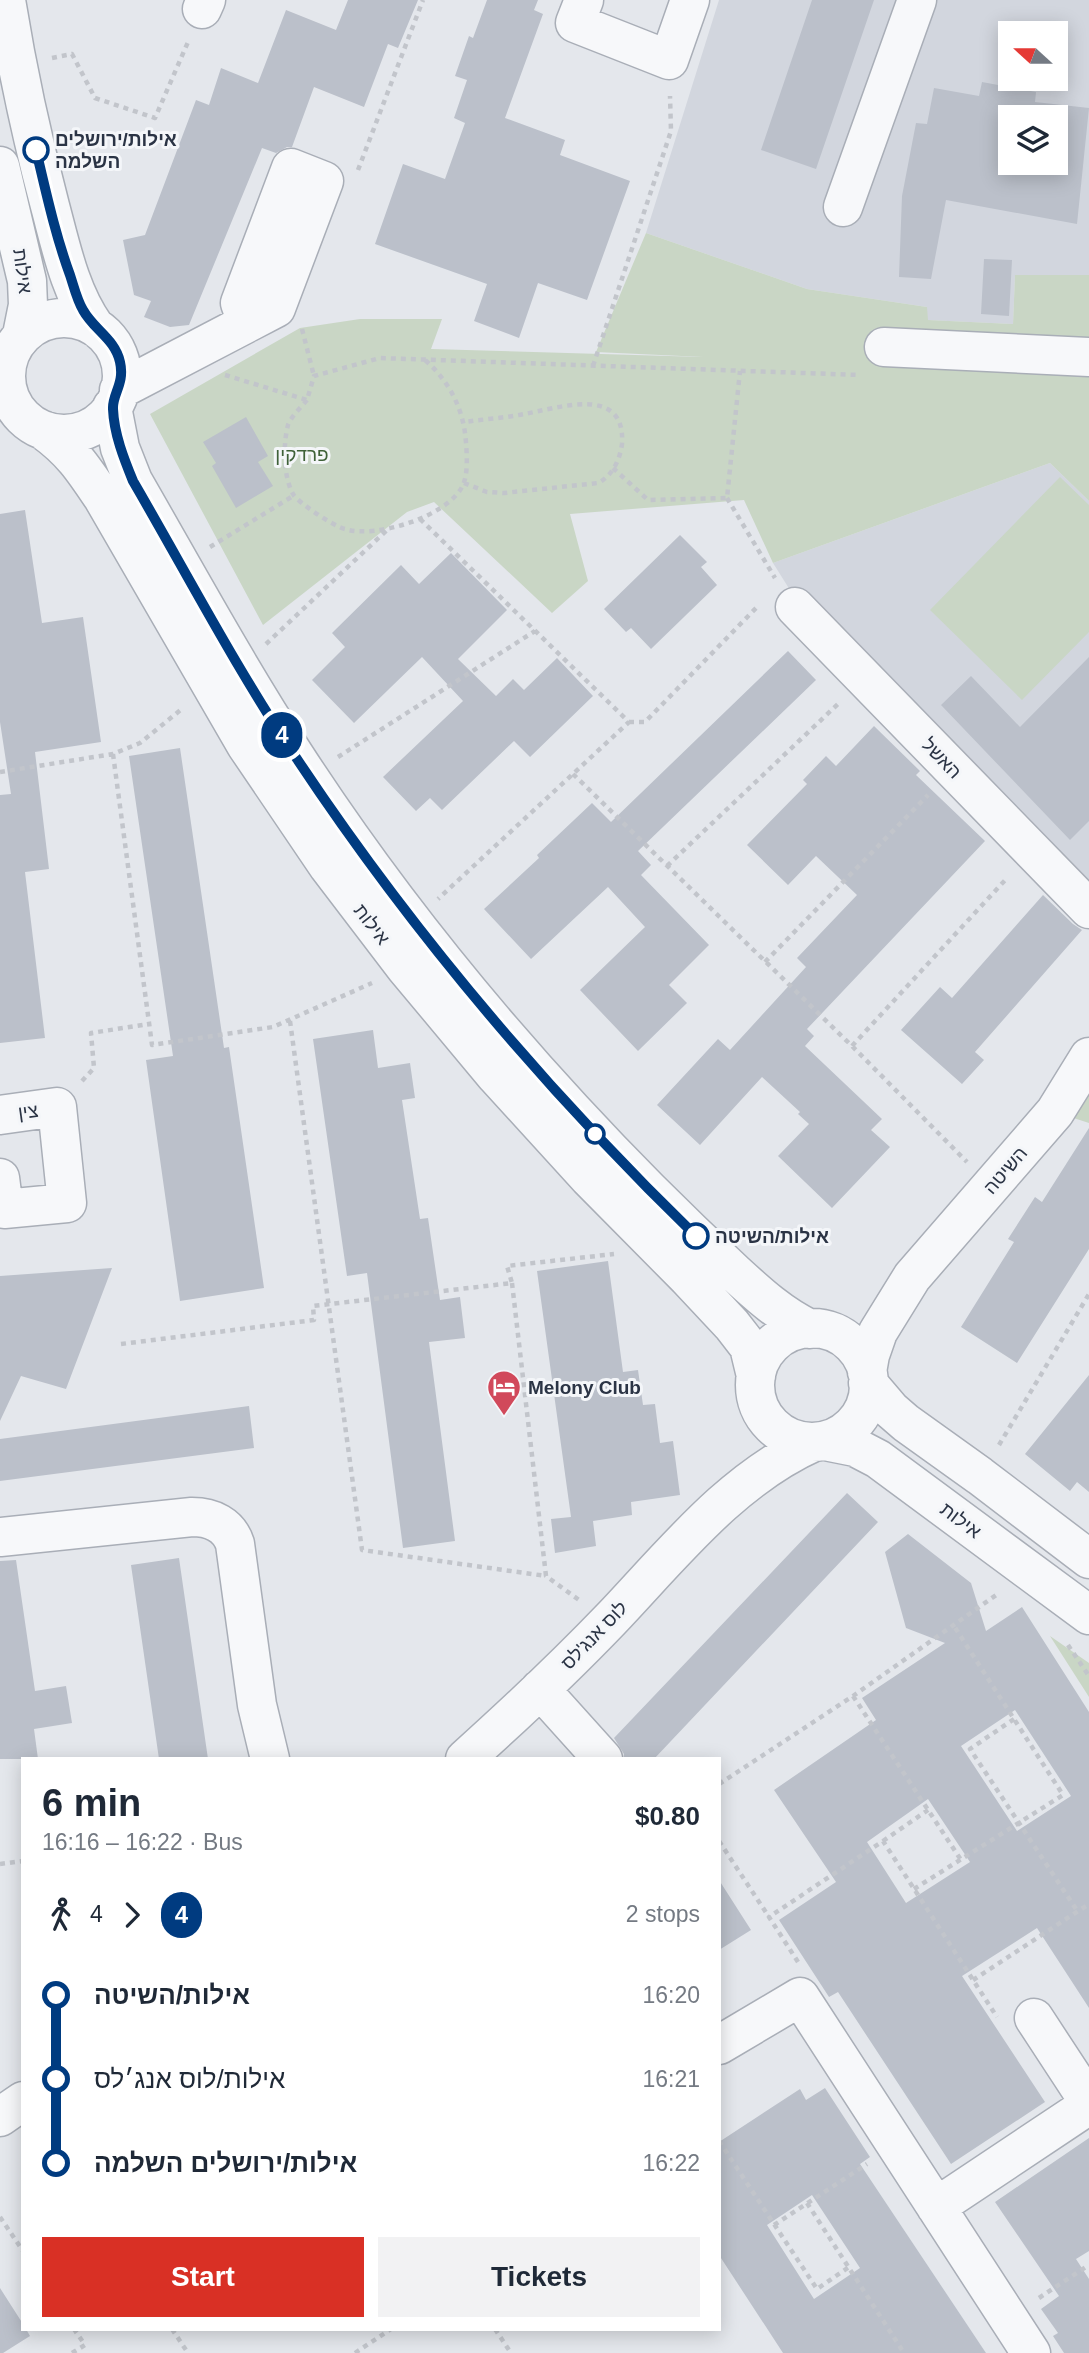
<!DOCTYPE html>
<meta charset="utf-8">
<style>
:root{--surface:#fff;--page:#f2f2f3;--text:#1f2937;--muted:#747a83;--accent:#d93025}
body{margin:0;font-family:Arial,Heebo,sans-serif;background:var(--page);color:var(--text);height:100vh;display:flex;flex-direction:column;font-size:26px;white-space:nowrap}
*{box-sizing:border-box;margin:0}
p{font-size:23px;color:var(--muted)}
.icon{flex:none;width:38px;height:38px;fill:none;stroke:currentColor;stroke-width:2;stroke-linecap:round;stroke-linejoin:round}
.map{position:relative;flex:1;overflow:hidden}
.details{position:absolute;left:21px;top:1757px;width:700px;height:574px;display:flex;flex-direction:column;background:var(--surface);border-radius:0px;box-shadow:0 4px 18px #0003}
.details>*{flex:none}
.badge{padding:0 14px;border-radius:23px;font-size:24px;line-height:46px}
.needle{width:46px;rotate:291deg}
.controls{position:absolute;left:998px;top:21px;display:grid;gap:14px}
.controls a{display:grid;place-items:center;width:70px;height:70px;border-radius:0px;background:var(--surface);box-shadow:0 4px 18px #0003;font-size:35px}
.map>.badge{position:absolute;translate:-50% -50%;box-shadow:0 0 0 4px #fff}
.legs{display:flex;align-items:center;gap:10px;height:77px;padding:0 21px;font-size:23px}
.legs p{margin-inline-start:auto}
.head{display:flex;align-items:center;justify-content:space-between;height:119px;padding:0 21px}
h1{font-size:38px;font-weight:800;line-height:52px}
.cta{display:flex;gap:14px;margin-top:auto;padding:14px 21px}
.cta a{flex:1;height:80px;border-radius:0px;background:var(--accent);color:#fff;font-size:28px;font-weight:800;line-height:80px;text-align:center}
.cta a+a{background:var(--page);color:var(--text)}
ul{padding:0 21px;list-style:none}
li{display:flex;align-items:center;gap:24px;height:84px;font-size:26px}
li i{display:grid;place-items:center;width:10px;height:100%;margin:0 9px;background:currentColor}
li i::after{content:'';width:18px;height:18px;margin:-9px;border:5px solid;border-radius:50%;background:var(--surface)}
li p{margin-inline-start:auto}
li:first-child i{background:linear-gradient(#0000 50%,currentColor 0)}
li:last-child i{background:linear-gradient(currentColor 50%,#0000 0)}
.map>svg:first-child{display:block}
.built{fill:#d2d6de;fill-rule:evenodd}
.green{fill:#c9d6c5}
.building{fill:#bbc0ca;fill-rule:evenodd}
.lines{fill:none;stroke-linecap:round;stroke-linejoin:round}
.minor-casing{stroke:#a9aeb7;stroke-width:41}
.path{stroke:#c2c5cb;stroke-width:4.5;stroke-dasharray:5 5;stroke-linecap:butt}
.minor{stroke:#f7f8fa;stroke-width:38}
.line-1-casing{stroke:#fff;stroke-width:16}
.line-1{stroke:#003b80;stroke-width:10}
.stop-1-dot{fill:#fff;stroke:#003b80;stroke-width:3.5}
.labels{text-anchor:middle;stroke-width:6;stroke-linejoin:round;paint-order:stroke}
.stop-label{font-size:19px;font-weight:bold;fill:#2b3445;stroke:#f4f6f9;text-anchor:start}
.street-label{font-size:19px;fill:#2b3445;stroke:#f4f6f9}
.park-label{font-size:19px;fill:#3f6138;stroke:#f4f6f9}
.poi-label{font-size:19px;font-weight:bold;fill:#2b3445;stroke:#f4f6f9;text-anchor:start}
</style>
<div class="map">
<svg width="1089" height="2353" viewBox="0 0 1089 2353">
<rect width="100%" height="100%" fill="#e4e7ec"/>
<path class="built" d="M719,0H1089V275H1015L1013,324L927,320V307L807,289L646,233ZM1010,33H1055V79H1010ZM1010,117H1055V163H1010Z
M1050,463L1089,501V899L795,598L773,563Z"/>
<path class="green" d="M646,233L807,289L927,307L928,320L1013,324L1015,275H1089V501L1050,463L773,563L744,500L570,514L588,581L552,613L434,502L407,512L263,625L150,414L300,328L360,319H442L431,349L703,357L596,352Z
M1060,477L1089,505V632L1022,700L930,610Z
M1089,1057V1123L1055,1112Z
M1050,1636L1089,1663V1697Z"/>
<path class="building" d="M348,0H418L398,48L388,44L364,107L314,87L292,147H287L276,153L262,148L189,325L170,327L144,317L151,301L134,295L123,240L145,235L196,100L209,105L221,68L258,83L286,10L336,30Z
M487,0H538L534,10L543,14L505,118L565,140L560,155L630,181L587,300L538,283L519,338L474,321L487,284L375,244L403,164L445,179L465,123L454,118L467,80L455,76L469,36L473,38Z
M812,0H874L816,169L761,150Z
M982,82L1036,92L1035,102L1089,108L1077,224L946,200L931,279L899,277L902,196L916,123L927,124L934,88L979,96ZM1010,117H1055V163H1010Z
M984,259L1012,260L1009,316L981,314Z
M246,417L268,456L258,462L273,486L236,508L212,466L216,463L203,442Z
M25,510L42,623L83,617L101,742L35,752L49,869L25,872L45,1038L0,1043V795L11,794L0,722V514Z
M680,535L707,562L701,567L717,585L651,649L631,628L626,632L604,609Z
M451,553L507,610L458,659L496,696L513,679L524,690L557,658L593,696L530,757L514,741L442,810L430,798L416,811L383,777L463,701L422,657L354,723L312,680L345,647L332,633L401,565L419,584Z
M788,651L816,680L638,851L651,865L641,875L709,945L669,985L687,1003L638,1051L580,990L645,927L608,887L531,959L484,909L539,858L537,855L592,803L611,822Z
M1089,657V821L1070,840L941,705L971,676L1020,727Z
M874,726L920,771L916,775L985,841L807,1029L814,1036L805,1046L882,1119L871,1130L890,1147L832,1208L778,1156L809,1124L798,1114L800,1112L762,1077L700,1145L657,1105L718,1039L730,1050L806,967L797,958L857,895L816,856L788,885L747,845L807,784L803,780L826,756L836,766Z
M180,748L224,1048L229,1047L264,1288L180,1301L146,1060L173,1056L129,756Z
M1043,895L1073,924L1082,930L975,1052L984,1060L962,1084L901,1030L940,987L952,998Z
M373,1030L378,1068L410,1063L415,1098L402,1100L420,1219L428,1218L440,1300L460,1297L465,1338L429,1342L455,1541L403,1548L367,1273L347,1276L313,1039Z
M1089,1128V1249L1017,1363L961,1327L1014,1242L1008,1239L1035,1197L1042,1202Z
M608,1261L623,1372L638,1370L643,1405L655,1404L660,1443L673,1441L680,1495L631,1502L632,1515L593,1521L596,1546L555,1553L551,1519L571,1517L537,1271Z
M112,1268L66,1389L21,1376L0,1421V1276Z
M1089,1375V1492L1077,1482L1070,1491L1025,1454Z
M249,1406L254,1448L0,1481V1439Z
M847,1493L878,1522L654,1759H624V1754L614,1738Z
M908,1534L971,1583L986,1631L1022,1607L1089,1712V2008L1037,1928L962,1976L1045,2102L951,2164L838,1992L829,1997L779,1920L836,1882L774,1790L876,1720L862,1698L945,1643L906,1628L885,1552ZM1015,1710L1071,1796L1017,1831L961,1746ZM928,1799L970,1862L906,1903L867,1842Z
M179,1558L208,1759H159L131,1565Z
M16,1560L35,1691L66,1686L72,1723L34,1729L38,1759H0V1561Z
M719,1880L751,1930L719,1950Z
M825,2088L870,2157L860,2164L986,2353H783L719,2255V2142L800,2089L806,2100ZM812,2195L860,2268L814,2299L767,2225Z
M1089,2138V2251L1076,2259L1089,2279V2353H1064L1053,2336L1058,2333L1041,2309L1059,2296L995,2202Z
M0,2288L23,2324V2329H26L30,2336L3,2353H0Z"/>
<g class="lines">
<g class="minor-casing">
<path id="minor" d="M6,0C17,69 32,138 50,206C61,247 70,292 95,327
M584,0L575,23L669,60L690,0
M202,9L206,0
M0,166L27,281L28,305L22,335
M843,207L917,0
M6 376a58 58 0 1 1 116 0a58 58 0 1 1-116 0Z
M884,347L1089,357
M119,390L276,308L324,181L291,168L240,303L247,323
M112,407L120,448L133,481C186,573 237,667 295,756C395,910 519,1059 649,1190C677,1218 706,1246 735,1273C759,1295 781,1315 810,1329
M43,430C72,451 83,468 103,498L246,745L328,866L405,967L496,1076L589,1178L688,1278L732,1325L749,1347L756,1376
M795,607L1089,909
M0,1115L57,1107L67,1203L4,1209L0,1178
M755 1385a57 57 0 1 1 114 0a57 57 0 1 1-114 0Z
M867,1372L870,1355L878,1332L912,1277L1055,1112L1089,1057
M868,1383L891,1410L906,1423L980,1476L1089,1559
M825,1441L855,1447L878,1459L1089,1615
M0,1537L192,1517C212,1517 229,1525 235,1544L257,1705L270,1759
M540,1689L603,1759
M465,1759C515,1714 564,1668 611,1619C672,1555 731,1479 814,1442
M1034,2018L1089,2102
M719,2045L800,1997L1031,2353
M0,2117L23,2101
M936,2207L1089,2105"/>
</g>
<path class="path" d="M52,58L72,54L95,98L155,118L188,42
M358,170L423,0
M302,329L314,376
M593,366L671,131L670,96
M225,375L307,400L314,376L380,358L860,375
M307,400C301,407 291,417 288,425C283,444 283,476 293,494C297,502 335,527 345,529C376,539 449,516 463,485C468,474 467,455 466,443C464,410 450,382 425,360
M613,468L648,500L727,498L740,371
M464,483L487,492L504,493L598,483C612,476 620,460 622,444C626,383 556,409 524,414C505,418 484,419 465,422
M727,498L775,578
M420,519L629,722L438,899
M210,547L293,496
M266,644L387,530
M629,722H645L758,606
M113,754L152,1045L273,1027L372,983
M338,757L535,631
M0,772L113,754L140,743L183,708
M573,774L852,1046L967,1162
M667,866L839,703
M765,962L928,795
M290,1021L362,1550L546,1576
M852,1046L1008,877
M82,1081L94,1068L91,1033L149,1024
M512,1283L546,1576L579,1600
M121,1344L314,1320L313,1306L512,1283L507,1266L614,1254
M999,1445L1089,1294
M1068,1645L1089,1676
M853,1696L961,1860
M1014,1719L970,1749L1078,1912
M719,1784L853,1696L999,1593
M719,1841L769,1917
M883,1841L928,1810
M0,1864L23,1861
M914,1889L1063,1795L954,1626
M798,1962L769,1917L883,1841L997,2017
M973,1980L1089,1904
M719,2141L817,2289L849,2267
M807,2203L904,2353
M0,2217L23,2251
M774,2225L867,2164
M1039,2298L1089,2265
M172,2329L188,2353
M495,2329L511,2353
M72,2353L85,2345L74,2329
M355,2353L391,2329"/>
<use href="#minor" class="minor"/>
</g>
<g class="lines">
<g class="line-1-casing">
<path id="line-1" d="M36,150C46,192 55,234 70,275C74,287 77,300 83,310C94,330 115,339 120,362C125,384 112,394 113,409C114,434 124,459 133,481C187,574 237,670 297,759C412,932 547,1091 696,1236"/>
</g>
<use href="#line-1" class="line-1"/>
</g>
<defs>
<g id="hotel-pin" transform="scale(1.75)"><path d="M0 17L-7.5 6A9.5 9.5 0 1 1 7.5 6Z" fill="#d1495b" stroke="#f4f6f9"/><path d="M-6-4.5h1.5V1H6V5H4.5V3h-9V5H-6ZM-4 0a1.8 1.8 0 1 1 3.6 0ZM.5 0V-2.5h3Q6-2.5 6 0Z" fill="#fff"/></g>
</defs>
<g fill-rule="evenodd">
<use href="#hotel-pin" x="504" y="1387"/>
</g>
<g class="stop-1-dot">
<circle cx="36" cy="150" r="12"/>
<circle cx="595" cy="1134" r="9"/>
<circle cx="696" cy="1236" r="12"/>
</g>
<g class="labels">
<g class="stop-label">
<text x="55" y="146">אילות/ירושלים<tspan x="55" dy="22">השלמה</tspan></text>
<text x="715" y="1243">אילות/השיטה</text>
</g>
<g class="street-label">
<text transform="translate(23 271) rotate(82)" y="7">אילות</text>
<text transform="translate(942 758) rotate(46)" y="7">האשל</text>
<text transform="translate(372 924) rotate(52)" y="7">אילות</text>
<text transform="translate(28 1111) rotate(-8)" y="7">צין</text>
<text transform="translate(1005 1170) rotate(-49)" y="7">השיטה</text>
<text transform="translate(961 1520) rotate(37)" y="7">אילות</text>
<text transform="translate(594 1635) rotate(-46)" y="7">לוס אנג'לס</text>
</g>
<g class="park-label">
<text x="302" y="461">פרדקין</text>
</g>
<g class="poi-label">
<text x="528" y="1394">Melony Club</text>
</g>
</g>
</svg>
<div class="controls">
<a><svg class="needle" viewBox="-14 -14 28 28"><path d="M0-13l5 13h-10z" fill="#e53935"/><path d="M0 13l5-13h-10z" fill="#747a83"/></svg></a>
<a><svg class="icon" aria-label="layers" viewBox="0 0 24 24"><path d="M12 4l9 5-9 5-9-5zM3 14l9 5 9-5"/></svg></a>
</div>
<b class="badge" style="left:282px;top:735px;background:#003b80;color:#fff">4</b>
<section class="details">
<div class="head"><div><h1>6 min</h1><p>16:16 – 16:22 · Bus</p></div><b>$0.80</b></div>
<div class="legs"><svg class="icon" aria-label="walk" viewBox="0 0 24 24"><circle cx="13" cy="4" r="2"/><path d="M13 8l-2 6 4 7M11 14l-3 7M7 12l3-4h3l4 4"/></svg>4<svg class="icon" aria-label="forward" viewBox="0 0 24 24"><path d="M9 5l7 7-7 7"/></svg><b class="badge" style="background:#003b80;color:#fff">4</b><p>2 stops</p></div>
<ul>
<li><i style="color:#003b80"></i><b>אילות/השיטה</b><p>16:20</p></li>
<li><i style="color:#003b80"></i><span>אילות/לוס אנג׳לס</span><p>16:21</p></li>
<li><i style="color:#003b80"></i><b>אילות/ירושלים השלמה</b><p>16:22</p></li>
</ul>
<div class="cta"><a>Start</a><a>Tickets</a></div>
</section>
</div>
